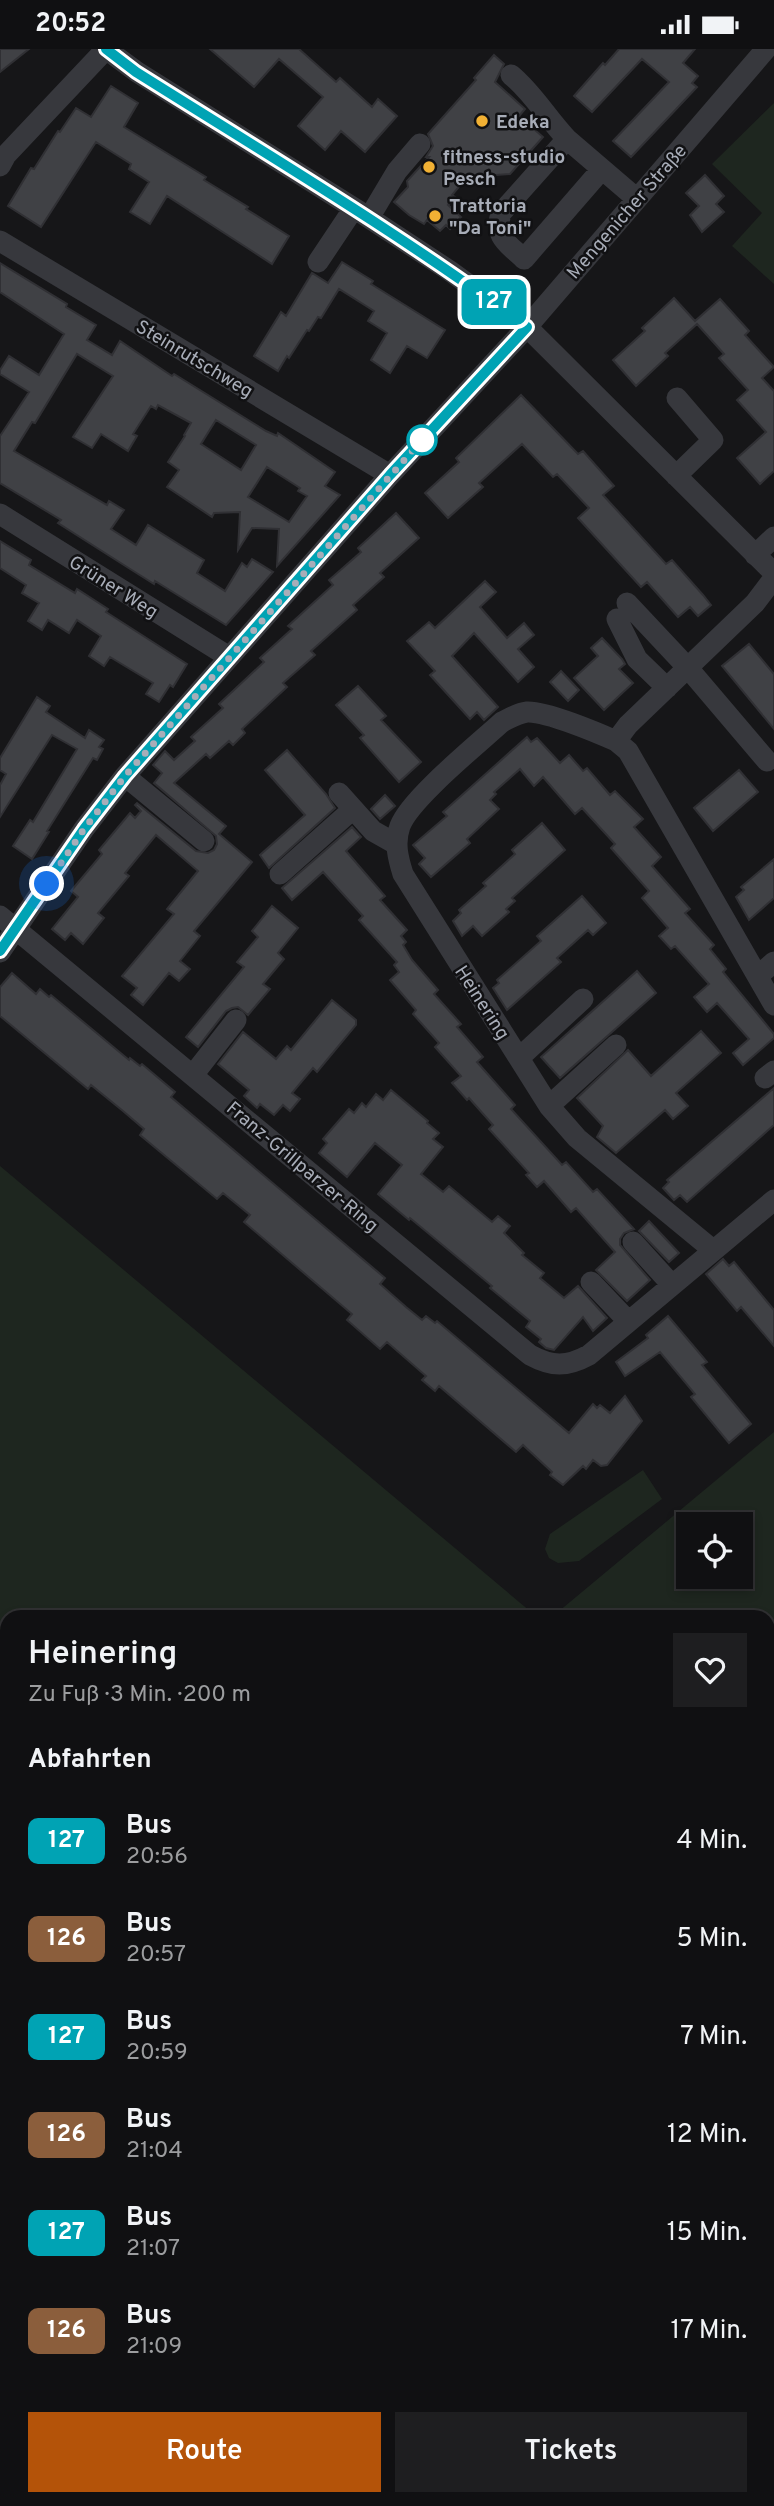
<!DOCTYPE html>
<html lang="de">
<meta charset="utf-8">
<style>
:root{--surface:#101012;--page:#1e1e20;--text:#f1f3f6;--muted:#9c9d9f;--line:#303032;--accent:#b45309}
body{margin:0;font-family:Overpass,sans-serif;background:var(--page);color:var(--text);height:100vh;display:flex;flex-direction:column;font-size:26px;white-space:nowrap}
*{box-sizing:border-box;margin:0}
p{font-size:23px;color:var(--muted)}
.icon{flex:none;width:38px;height:38px;fill:none;stroke:currentColor;stroke-width:2;stroke-linecap:round;stroke-linejoin:round}
.map{position:relative;flex:1;overflow:hidden}
.drawer{position:absolute;left:0px;top:1561px;width:775px;height:896px;display:flex;flex-direction:column;background:var(--surface);border-radius:21px 21px 0 0;box-shadow:0 4px 10px #0003,0 0 0 2px var(--line)}
.drawer>*{flex:none}
.badge{padding:0 14px;border-radius:10px;font-size:24px;line-height:46px}
.buttons{position:absolute;left:676px;top:1463px;display:grid;gap:14px}
.buttons a{display:grid;place-items:center;width:77px;height:77px;border-radius:0px;background:var(--surface);box-shadow:0 4px 10px #0003,0 0 0 2px var(--line);font-size:35px}
.you{position:absolute;width:35px;height:35px;margin:-18px;border:5px solid #fff;border-radius:50%;background:#1a73e8;box-shadow:0 0 0 10px #1a73e833}
.map>.badge{position:absolute;translate:-50% -50%;box-shadow:0 0 0 4px #fff}
h2{padding:0 28px;font-size:26px;line-height:63px}
.round{display:grid;place-items:center;flex:none;width:74px;height:74px;border-radius:0px;background:var(--page)}
.headline{display:flex;align-items:center;justify-content:space-between;height:119px;padding:0 28px}
h1{font-size:33px;font-weight:600;line-height:52px}
.action{display:flex;gap:14px;margin-top:auto;padding:14px 28px}
.action a{flex:1;height:80px;border-radius:0px;background:var(--accent);color:#fff;font-size:28px;font-weight:600;line-height:80px;text-align:center}
.action a+a{background:var(--page);color:var(--text)}
ul{padding:0;list-style:none}
li{display:flex;align-items:center;gap:21px;height:98px;padding:0 28px}
li div{flex:1}
li b{display:block;font-size:26px}
li em{font-style:normal}
li .badge{min-width:77px;font-weight:700;text-align:center}
.status{display:flex;justify-content:space-between;align-items:center;height:49px;padding:0 35px;background:var(--surface);direction:ltr}
.status svg{height:19px;fill:currentColor}
.map>svg:first-child{display:block}
.green{fill:#1e261f;fill-rule:evenodd}
.building{fill:#404145;stroke:#303034;stroke-width:2;fill-rule:evenodd}
.lines{fill:none;stroke-linecap:round;stroke-linejoin:round}
.minor{stroke:#37383d;stroke-width:21}
.highway{stroke:#63666e;stroke-width:30}
.line-casing{stroke:#fff;stroke-width:16}
.line{stroke:#00a3b4;stroke-width:10}
.walk{stroke:#a8adb8;stroke-width:7;stroke-dasharray:0 12.6}
.poi-dot{fill:#f2b134;stroke:#111113;stroke-width:2.5}
.stop-dot{fill:#fff;stroke:#00a3b4;stroke-width:3.5}
.labels{text-anchor:middle;stroke-width:5;stroke-linejoin:round;paint-order:stroke}
.poi-label{font-size:19px;font-weight:bold;fill:#a8adb8;stroke:#111113;text-anchor:start}
.street-label{font-size:19px;fill:#a8adb8;stroke:#111113}
</style>
<div class="status"><b>20:52</b><svg viewBox="0 0 49 12"><path d="M0 12V9h3v3zM5 12V6h3v6zM10 12V3h3v9zM15 12V0h3v12zM26 1h20v11H26zM47 4h2v5h-2z"/></svg></div>
<div class="map">
<svg width="774" height="2457" viewBox="0 0 774 2457">
<rect width="100%" height="100%" fill="#161618"/>
<path class="green" d="M774,54V235L732,197L762,164L712,115Z
M0,1117L537,1568H7V2034L0,2039Z
M774,1383V1573L768,1577V1568H552ZM688,1475H740V1528H688Z
M643,1421L662,1450L579,1512L558,1514L549,1509L545,1500L550,1485Z
M774,1708V2457H0V2249L7,2244V2450H768V1712Z
M7,2036V2119L0,2123V2041Z"/>
<path class="building" d="M0,0H29L0,23Z
M210,0H299L336,33L340,29L372,58L378,50L397,67L365,103L341,82L325,101L298,77L323,48L279,10L254,38Z
M619,0H695L683,14L698,27L692,34L697,38L631,108L613,92L669,33L642,10L592,63L574,47L603,14L605,16Z
M494,6L504,15L495,33L525,60L519,67L543,88L510,125L467,128L452,146L455,148L448,156L461,168L450,180L446,176L440,182L427,171L424,175L409,166L394,153L408,138L407,132L429,108H426L433,97L428,85L476,31L474,29Z
M111,37L138,54L124,78L206,128L204,131L248,158L246,160L289,187L272,215L167,147L150,175L130,163L149,133L129,120L131,115L96,93L41,178L8,157L31,119L34,120L58,82L60,83L76,59L91,68Z
M705,126L724,147L716,155L724,163L702,183L690,166L699,157L686,144Z
M342,213L373,232L371,235L445,281L427,309L407,297L390,324L371,311L387,284L368,272L374,262L339,240L321,269L318,268L309,282L307,281L289,309L287,307L278,322L254,307L281,263L286,267L312,224L328,234Z
M0,214L67,255L66,258L96,276L87,291L112,306L120,292L172,327L174,325L266,382L277,387L278,384L335,423L325,437L340,446L277,517L279,480L252,479L238,501L240,463L214,464L212,468L167,438L179,421L168,413L185,387L184,386L191,374L158,356L156,360L151,357L133,385L137,387L128,402L101,385L92,399L73,388L113,327L77,305L35,374L32,373L14,402L107,456L109,452L124,461L111,480L136,496L148,476L204,511L197,524L225,542L242,514L247,518L252,510L273,523L226,576L155,532L154,535L127,518L58,474L61,471L0,434V387L29,343L0,325V321L9,307L39,326L64,285L0,243ZM216,371L256,396L241,421L201,395ZM267,418L300,439L298,442L307,447L289,473L248,448Z
M674,249L695,272L720,250L749,282L745,286L774,318L762,329L774,342V422L760,435L737,409L766,383L737,351L748,341L719,309L724,305L697,275L665,304L668,307L636,337L613,311L645,282L642,279Z
M521,346L578,405L583,402L614,437L603,446L666,515L672,511L703,546L711,556L698,567L690,558L678,568L647,533L641,538L578,469L589,459L557,425L553,428L522,395L479,434L483,438L448,469L425,444L459,413L456,409Z
M396,464L419,489L380,524L384,528L353,556L357,561L311,602L315,606L283,634L287,638L242,680L245,684L233,696L229,692L210,709L206,705L174,734L226,777L219,785L252,813L194,882L200,887L180,912L190,920L179,932L169,924L143,956L131,946L137,939L122,927L174,865L167,860L198,822L156,786L125,824L129,827L98,864L104,869L83,895L71,884L65,891L52,880L78,848L71,842L102,805L99,801L130,764L135,769L141,762L135,756L137,754L196,802L208,804L214,801L217,795L216,787L154,734L162,724L153,716L165,702L174,711L195,692L191,688L223,659L219,655L264,613L260,609L292,580L288,577L333,536L329,531L361,503L358,499Z
M0,492L31,511L29,516L75,544L77,540L108,560L106,563L187,615L173,638L170,636L159,653L146,645L153,634L110,608L104,617L89,607L101,587L77,571L69,584L48,571L42,581L28,572L39,554L22,544L26,536L0,519Z
M485,532L496,543L480,558L507,589L524,574L534,586L518,600L534,618L518,633L474,584L452,607L498,658L484,671L477,663L470,670L430,626L435,622L407,592L429,573L435,579Z
M602,589L622,610L625,615L619,620L633,634L604,661L574,629L598,607L591,599Z
M749,595L774,625V680L722,617Z
M561,622L579,641L568,652L550,633Z
M358,637L386,667L381,671L421,713L399,733L360,689L364,686L336,656Z
M37,648L50,657L46,663L85,689L89,681L104,691L99,698L103,700L97,711L93,709L47,782L49,783L32,810L13,797L30,771L33,773L77,700L52,686L0,768V736L6,725L0,721V709Z
M527,688L531,693L537,689L560,714L569,706L583,722L587,719L610,746L615,742L643,770L634,778L661,808L652,817L690,860L685,864L714,896L710,900L726,920L723,923L774,985V989L743,1016L733,1004L749,990L717,954L707,963L694,948L709,935L675,897L671,900L659,887L668,879L642,849L649,842L611,799L615,795L582,759L575,765L543,728L534,737L520,720L494,743L496,745L490,751L499,760L467,790L470,794L431,828L419,815L425,809L413,796L447,767L443,763Z
M287,701L326,745L335,759L269,819L260,806L305,766L265,721Z
M739,721L758,743L713,782L694,759Z
M385,746L395,757L380,770L371,760Z
M542,774L565,801L512,849L515,852L506,860L509,863L482,887L473,877L462,887L453,872L461,864L459,861L486,837L483,834L515,805L512,801Z
M352,778L361,788L346,802L385,847L380,851L407,881L401,887L406,893L403,896L412,911L438,941L434,945L461,975L457,978L483,1008L477,1013L515,1056L511,1060L562,1116L566,1113L593,1143L597,1140L634,1180L624,1184L620,1190V1196L650,1231L627,1252L596,1221L615,1203L576,1159L571,1163L544,1132L537,1138L526,1126L529,1124L489,1080L493,1076L469,1049L467,1051L452,1034L461,1027L435,998L439,994L413,965L416,961L390,931L399,923L394,916L397,913L359,871L363,867L323,823L292,851L282,839Z
M774,810V849L749,871L736,848L744,841L741,838Z
M582,847L606,874L593,886L588,881L557,909L561,913L507,961L493,939L499,934L497,931L541,892L537,887Z
M272,857L298,879L278,904L284,910L263,935L270,940L248,966L238,958L232,959L226,962L198,998L186,988L244,918L237,913L258,888L252,882Z
M637,922L656,944L560,1029L541,1008Z
M12,924L36,945L40,940L49,948L51,946L129,1011L130,1009L140,1017L142,1015L175,1043L171,1048L385,1229L380,1235L406,1258L422,1271L426,1267L435,1274L437,1272L569,1384L593,1355L597,1359L600,1356L610,1364L625,1347L642,1372L607,1416L601,1417L593,1411L586,1420L583,1417L563,1436L550,1426L552,1423L523,1396L516,1403L439,1337L435,1342L422,1331L426,1327L387,1293L380,1300L347,1271L352,1265L244,1173L250,1166L223,1144L217,1150L140,1086L144,1080L123,1062L91,1036L88,1040L0,967V938Z
M332,951L356,971V976L317,1023L313,1019L292,1044L300,1050L290,1062L283,1056L274,1066L260,1055L257,1059L244,1047L249,1041L218,1015L243,983L276,1010L287,997L291,1001Z
M701,982L721,1004L676,1044L688,1057L673,1070L665,1061L616,1104L597,1088L603,1077L577,1049L628,1001L651,1027Z
M774,1039V1076L687,1153L680,1146L674,1151L663,1139L669,1133L667,1131Z
M391,1041L428,1072L427,1074L439,1084L433,1090L443,1098L421,1125L443,1143L449,1137L492,1173L498,1167L510,1177L504,1184L524,1204L522,1206L544,1224L540,1229L564,1249L578,1237L607,1269L593,1282L583,1268L554,1301L546,1299L539,1293L541,1290L526,1278L530,1272L490,1239L492,1237L410,1169L409,1171L378,1145L402,1116L375,1094L347,1128L319,1104L327,1094L323,1090L349,1060L354,1064L362,1054L366,1058L376,1045L383,1051Z
M649,1172L679,1204L669,1213L639,1182Z
M723,1210L729,1217L734,1213L774,1261V1297L741,1258L737,1262L706,1225Z
M668,1267L707,1313L702,1316L751,1375L729,1394L691,1348L695,1345L660,1303L625,1327L616,1313L648,1289L646,1286Z"/>
<g class="lines">
<path class="minor" d="M106,0L137,23L357,161L450,222L527,278L774,524
M511,26C533,44 547,69 567,90
M0,117L6,106L106,0
M602,120L524,210C507,194 494,188 501,164L567,90L637,150
M369,169L397,122L420,95
M0,192L390,426
M318,213L354,159
M676,427L713,391L677,349
M0,465L229,608
M755,506L774,488
M627,554L688,619L767,712
M617,570L637,610L667,639
M616,692L628,702L774,956
M125,727L204,792
M339,744L373,782L396,795
M280,825L353,760
M0,867L530,1306C552,1318 567,1318 589,1306L774,1151
M0,903L84,780L125,727L390,426L527,278L766,0
M758,927L774,913
M519,1009L583,950
M193,1026L236,971
M765,1029L774,1022
M549,1057L616,996
M633,1193L672,1236
M713,1201L577,1089L549,1057L403,825C398,809 394,794 400,777C410,750 478,695 502,673C510,669 518,664 527,663C546,662 598,684 616,692L628,676L755,554L774,529
M591,1233L628,1272"/>
<path class="highway" d="M768,1617L774,1613
M768,1679L774,1675
M0,2155L7,2150
M0,2215L7,2210"/>
</g>
<g class="lines">
<g class="line-casing">
<path id="line" d="M0,902L84,780L125,727L390,426L527,278C401,185 268,106 136,23L106,0"/>
</g>
<use href="#line" class="line"/>
<path class="walk" d="M47,835L84,780L125,727L422,391"/>
</g>
<g class="poi-dot">
<circle cx="482" cy="72" r="7"/>
<circle cx="429" cy="118" r="7"/>
<circle cx="435" cy="167" r="7"/>
</g>
<circle class="stop-dot" cx="422" cy="391" r="14"/>
<g class="labels">
<g class="poi-label">
<text x="496" y="79">Edeka</text>
<text x="443" y="114">fitness-studio<tspan x="443" dy="22">Pesch</tspan></text>
<text x="449" y="163">Trattoria<tspan x="449" dy="22">"Da Toni"</tspan></text>
</g>
<g class="street-label">
<text transform="translate(626 162) rotate(-49)" y="7">Mengenicher Straße</text>
<text transform="translate(195 309) rotate(31)" y="7">Steinrutschweg</text>
<text transform="translate(114 537) rotate(32)" y="7">Grüner Weg</text>
<text transform="translate(483 953) rotate(57)" y="7">Heinering</text>
<text transform="translate(303 1117) rotate(40)" y="7">Franz-Grillparzer-Ring</text>
</g>
</g>
</svg>
<div class="buttons">
<a><svg class="icon" aria-label="locate" viewBox="0 0 24 24"><circle cx="12" cy="12" r="6"/><path d="M12 2v4M12 18v4M2 12h4M18 12h4"/></svg></a>
</div>
<div class="you" style="left:47px;top:835px"></div>
<b class="badge" style="left:494px;top:253px;background:#00a3b4;color:#fff">127</b>
<section class="drawer">
<div class="headline"><div><h1>Heinering</h1><p>Zu Fuß · 3 Min. · 200 m</p></div><a class="round"><svg class="icon" aria-label="heart" viewBox="0 0 24 24"><path d="M12 20l-8-8c-3-5 5-10 8-4 3-6 11-1 8 4z"/></svg></a></div>
<h2>Abfahrten</h2>
<ul>
<li><span class="badge" style="background:#00a3b4;color:#fff">127</span><div><b>Bus</b><p>20:56</p></div><em>4 Min.</em></li>
<li><span class="badge" style="background:#8b5e3c;color:#fff">126</span><div><b>Bus</b><p>20:57</p></div><em>5 Min.</em></li>
<li><span class="badge" style="background:#00a3b4;color:#fff">127</span><div><b>Bus</b><p>20:59</p></div><em>7 Min.</em></li>
<li><span class="badge" style="background:#8b5e3c;color:#fff">126</span><div><b>Bus</b><p>21:04</p></div><em>12 Min.</em></li>
<li><span class="badge" style="background:#00a3b4;color:#fff">127</span><div><b>Bus</b><p>21:07</p></div><em>15 Min.</em></li>
<li><span class="badge" style="background:#8b5e3c;color:#fff">126</span><div><b>Bus</b><p>21:09</p></div><em>17 Min.</em></li>
</ul>
<div class="action"><a>Route</a><a>Tickets</a></div>
</section>
</div>
